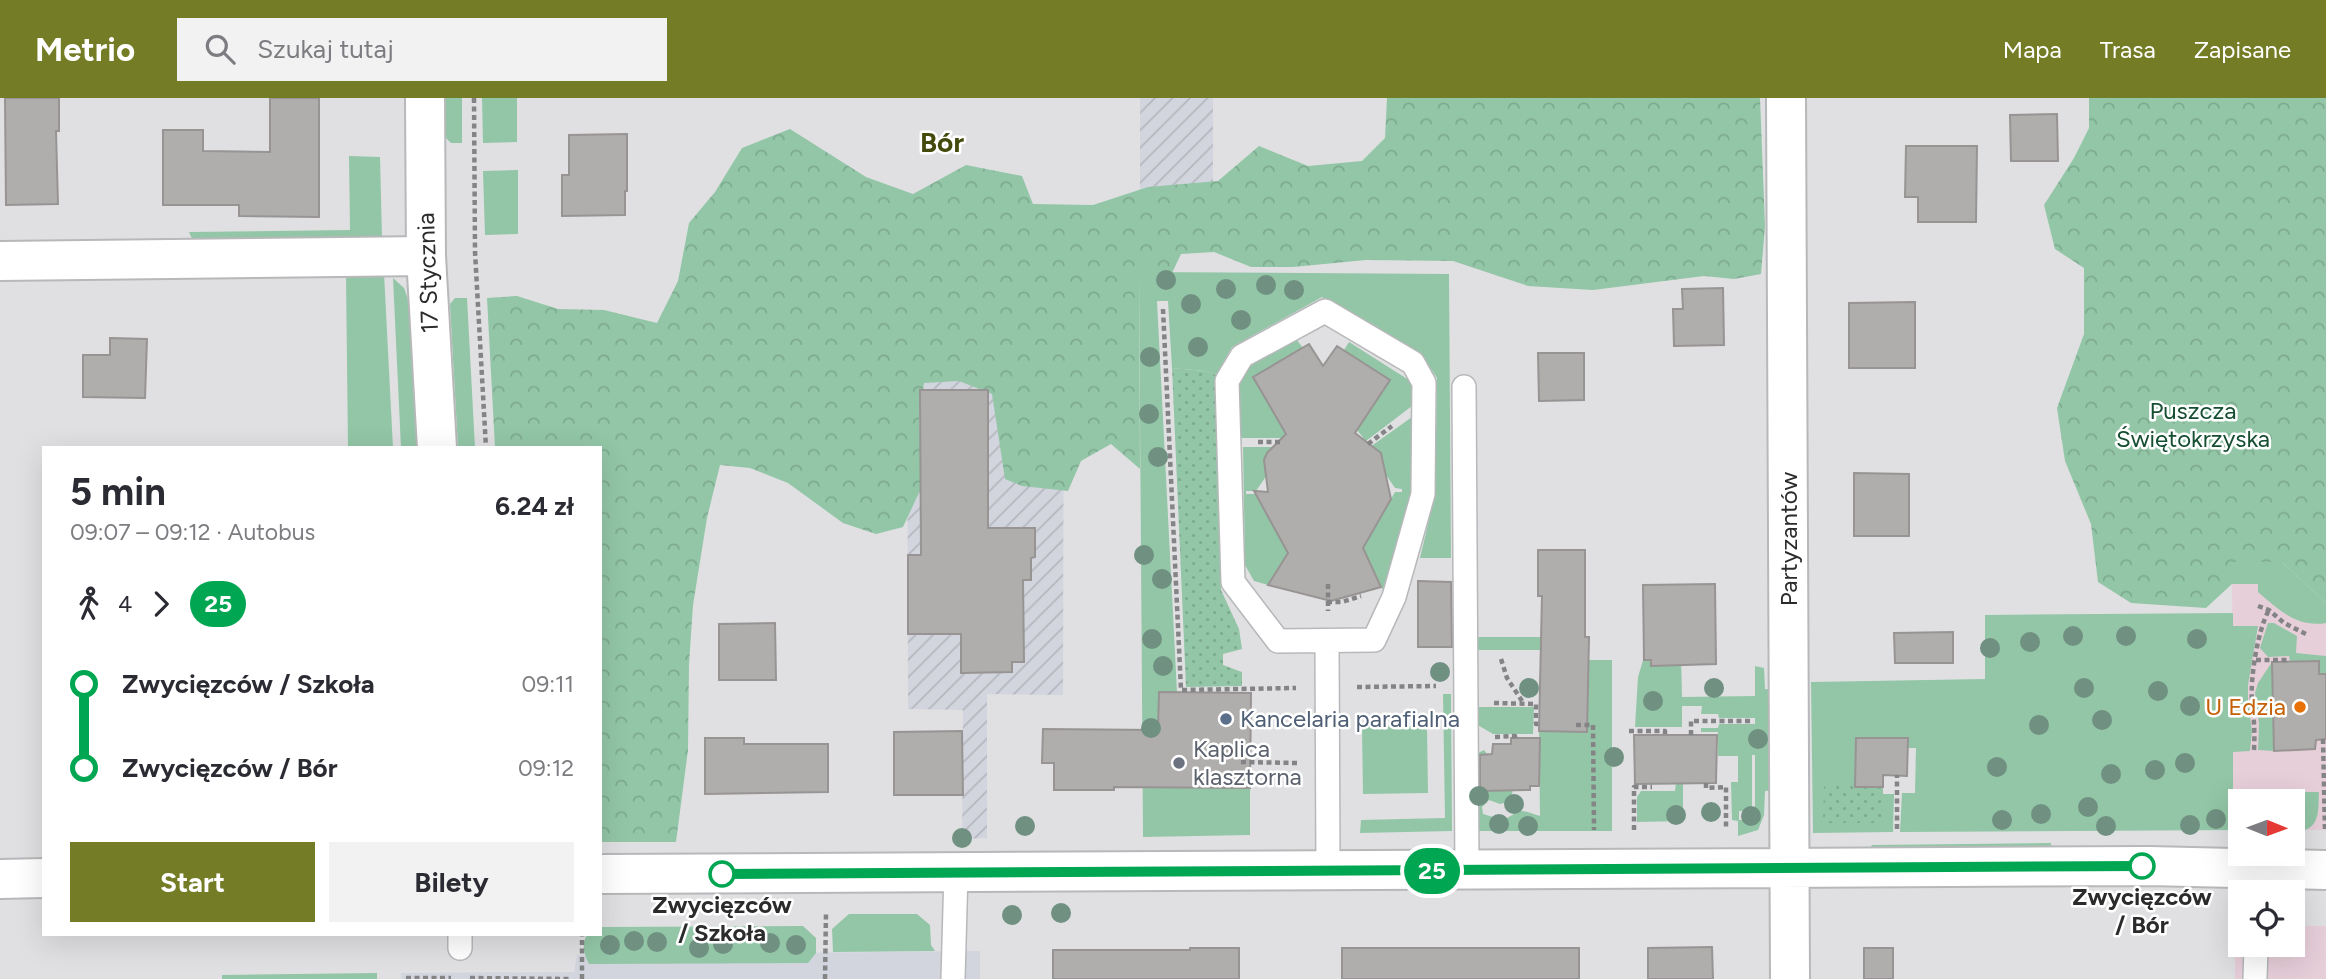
<!DOCTYPE html>
<html lang="pl">
<meta charset="utf-8">
<style>
:root{--surface:#fff;--page:#f2f2f3;--text:#2b2b33;--muted:#7c7c81;--accent:#747c26}
body{margin:0;font-family:Figtree,sans-serif;background:var(--page);color:var(--text);height:100vh;display:flex;flex-direction:column;font-size:26px;white-space:nowrap}
*{box-sizing:border-box;margin:0}
p{font-size:23px;color:var(--muted)}
.icon{flex:none;width:38px;height:38px;fill:none;stroke:currentColor;stroke-width:2;stroke-linecap:round;stroke-linejoin:round}
.map{position:relative;flex:1;overflow:hidden}
.panel{position:absolute;left:42px;top:348px;width:560px;height:490px;display:flex;flex-direction:column;background:var(--surface);border-radius:0px;box-shadow:0 7px 28px #0002}
.panel>*{flex:none}
.badge{padding:0 14px;border-radius:23px;font-size:24px;line-height:46px}
.needle{width:46px;rotate:91deg}
.controls{position:absolute;left:2228px;top:691px;display:grid;gap:14px}
.controls a{display:grid;place-items:center;width:77px;height:77px;border-radius:0px;background:var(--surface);box-shadow:0 7px 28px #0002;font-size:35px}
.map>.badge{position:absolute;translate:-50% -50%;box-shadow:0 0 0 4px #fff}
.legs{display:flex;align-items:center;gap:10px;height:77px;padding:0 28px;font-size:23px}
.legs p{margin-inline-start:auto}
.summary{display:flex;align-items:center;justify-content:space-between;height:119px;padding:0 28px}
h1{font-size:38px;font-weight:700;line-height:52px}
.action{display:flex;gap:14px;margin-top:auto;padding:14px 28px}
.action a{flex:1;height:80px;border-radius:0px;background:var(--accent);color:#fff;font-size:28px;font-weight:700;line-height:80px;text-align:center}
.action a+a{background:var(--page);color:var(--text)}
ul{padding:0 28px;list-style:none}
li{display:flex;align-items:center;gap:24px;height:84px;font-size:26px}
li i{display:grid;place-items:center;width:10px;height:100%;margin:0 9px;background:currentColor}
li i::after{content:'';width:18px;height:18px;margin:-9px;border:5px solid;border-radius:50%;background:var(--surface)}
li p{margin-inline-start:auto}
li:first-child i{background:linear-gradient(#0000 50%,currentColor 0)}
li:last-child i{background:linear-gradient(currentColor 50%,#0000 0)}
header{display:flex;align-items:center;gap:42px;box-sizing:border-box;height:98px;padding:0 35px;background:var(--accent);color:#fff}
header strong{font-size:33px}
nav{display:flex;gap:38px;margin-inline-start:auto;font-size:24px}
.search{width:490px;height:63px;background:var(--page);display:flex;align-items:center;gap:18px;box-sizing:border-box;padding:0 24px;border-radius:0px;color:var(--muted);font-size:26px}
.map>svg:first-child{display:block}
.commercial{fill:#e7cfda}
.industrial{fill:url(#industrial-furrows)}
.built{fill:#d3d5de}
.grass{fill:#92c6a6;fill-rule:evenodd}
.forest{fill:url(#forest-crowns)}
.garden{fill:url(#garden-dots)}
.building{fill:#b0aead;stroke:#979493;stroke-width:2}
.lines{fill:none;stroke-linecap:round;stroke-linejoin:round}
.service-casing{stroke:#b7b8ba;stroke-width:26}
.minor-casing{stroke:#b7b8ba;stroke-width:42}
.path{stroke:#848486;stroke-width:4.5;stroke-dasharray:5 3.5;stroke-linecap:butt}
.service{stroke:#fff;stroke-width:23}
.minor{stroke:#fff;stroke-width:38}
.tree{fill:#709081}
.line-1-casing{stroke:#fff;stroke-width:16}
.line-1{stroke:#00a651;stroke-width:10}
.food-dot{fill:#e8710a;stroke:#fff;stroke-width:2.5}
.service-dot{fill:#5c6f8a;stroke:#fff;stroke-width:2.5}
.worship-dot{fill:#6b7280;stroke:#fff;stroke-width:2.5}
.stop-1-dot{fill:#fff;stroke:#00a651;stroke-width:3.5}
.labels{text-anchor:middle;stroke-width:5;stroke-linejoin:round;paint-order:stroke}
.street-label{font-size:24px;fill:#2b2b2c;stroke:#fff}
.park-label{font-size:24px;fill:#154e31;stroke:#fff}
.food-label{font-size:24px;fill:#c56008;stroke:#fff;text-anchor:end}
.service-label{font-size:24px;fill:#4e5e75;stroke:#fff;text-anchor:start}
.worship-label{font-size:24px;fill:#5b616d;stroke:#fff;text-anchor:start}
.stop-label{font-size:24px;font-weight:bold;fill:#2b2b2c;stroke:#fff}
.quarter-label{font-size:28px;font-weight:bold;fill:#44490c;stroke:#fff}
</style>
<header>
<strong>Metrio</strong>
<div class="search"><svg class="icon" aria-label="search" viewBox="0 0 24 24"><circle cx="10" cy="10" r="6"/><path d="M15 15l6 6"/></svg>Szukaj tutaj</div>
<nav><a>Mapa</a><a>Trasa</a><a>Zapisane</a></nav>
</header>
<div class="map">
<svg width="2326" height="881" viewBox="0 0 2326 881">
<defs>
<pattern id="industrial-furrows" width="10" height="10" patternUnits="userSpaceOnUse" patternTransform="scale(1.75)"><rect width="10" height="10" fill="#d3d5de"/><path d="M-1 1l2-2M0 10L10 0M9 11l2-2" fill="none" stroke="#b5b7bf"/></pattern>
<pattern id="forest-crowns" width="20" height="18" patternUnits="userSpaceOnUse" patternTransform="scale(1.75)"><rect width="20" height="18" fill="#92c6a6"/><path d="M2 6a3 3 0 1 1 6 0M12 15a3 3 0 1 1 6 0" fill="none" stroke="#7eaa8f"/></pattern>
<pattern id="garden-dots" width="8" height="8" patternUnits="userSpaceOnUse" patternTransform="scale(1.75)"><rect width="8" height="8" fill="#92c6a6"/><path d="M2 2h.1M6 6h.1" fill="none" stroke="#7eaa8f" stroke-width="1.8" stroke-linecap="round"/></pattern>
</defs>
<rect width="100%" height="100%" fill="#e0e0e3"/>
<path class="commercial" d="M2232,464L2326,505V732H2293L2292,704H2240V732H2233Z
M2293,828H2326V881H2235V829H2240V847H2292Z"/>
<path class="industrial" d="M1140,0H1213V95H1140Z
M1064,174L1063,597L987,596V740L962,741L963,612L908,611L907,177Z"/>
<path class="built" d="M980,853V881H401V875L574,874L577,857Z"/>
<path class="grass" d="M445,0H462V45H451L446,40Z
M482,0H517V44L483,45Z
M349,58L380,59L382,140L194,145L189,134L350,132Z
M518,72V136L485,137L483,73Z
M1139,174L1449,176L1451,460H1420L1435,397L1437,280L1423,259L1322,199L1232,249L1216,277L1205,273L1172,270L1168,203H1157L1177,594L1158,689L1250,690V737L1143,739Z
M384,175L393,350H348L346,178L166,180Z
M393,180L404,190L411,210L418,350H401Z
M455,200H467L475,350L458,349L450,206Z
M1296,241L1303,250L1253,279L1287,337L1284,340H1240L1239,288L1249,267Z
M1349,244L1412,284V308L1366,343L1357,332L1390,282L1344,252Z
M1412,319L1415,393L1385,496L1363,450L1395,394H1402V391L1395,390L1382,371L1384,364L1382,357L1370,349Z
M1243,349H1277L1267,355L1264,362L1269,374L1256,393H1246V396H1256L1288,455L1268,487L1254,483L1245,467Z
M2232,464H2282L2326,505V525C2297,530 2279,512 2258,494V486H2232Z
M2233,515V528H2258L2248,587V603L2252,633L2250,653L2233,654V694H2319C2318,708 2321,726 2305,732L2304,708H2293L2292,704H2240V732L1900,734L1902,695H1915L1916,650H1908L1907,640L1856,639L1855,689H1883V696H1894L1893,734L1813,735L1811,584L1985,581V517Z
M2268,525H2274L2297,538L2296,555L2326,558V576H2319V563L2290,564L2289,558L2268,559L2260,550Z
M1474,539H1588L1589,562H1612V733H1474V657L1484,652L1487,656L1477,657V693H1492L1493,687H1513L1512,698L1509,704L1500,706L1489,702L1482,709L1483,716L1503,722C1524,712 1515,710 1540,718L1539,633L1575,634L1576,622H1587L1588,576L1560,552H1474Z
M1644,559H1651L1652,568H1665V559H1681L1682,599L1755,598V568L1764,570L1765,591L1775,592L1776,692L1765,693L1764,717L1758,732L1738,738V723L1732,722L1731,684H1738V658H1718V634H1701V630H1718L1719,626H1755V620H1719L1718,616H1701L1702,608H1682V629H1635L1638,579ZM1752,657H1755V722H1739V713H1752Z
M2272,564L2274,653L2258,652L2259,626L2255,595L2258,585Z
M1443,596H1451L1452,733L1360,735L1361,722L1445,720Z
M1473,609H1534L1533,636H1493L1476,626Z
M1427,628L1428,695L1363,696L1362,629Z
M1676,685H1683V723L1637,724V699L1641,693H1675Z
M2051,745V750L1869,752L1872,747Z
M849,816H917L930,827L931,847L935,853L833,854L832,831Z
M803,828L816,840V855L808,865L589,866C584,857 581,846 587,837L600,836V829Z
M377,875V881H222V877Z"/>
<path class="forest" d="M1387,0H1760L1765,128L1761,176L1734,181L1704,178L1593,192L1528,188L1453,163L1366,162L1293,169H1251L1214,154L1181,156L1172,175H1139L1140,371L1111,346L1081,363L1068,393L1022,388L1005,381L992,296L959,283L924,285L919,323L924,384L903,429L876,436L843,425L788,385L750,370L720,367L707,420L693,507L689,566L688,652L676,744H600V350H495L487,200L517,198L558,211L604,212L657,225L678,183L689,125L715,94L742,50L790,31L866,79L913,96L966,67L1022,78L1033,106L1093,107L1148,89L1218,83L1259,48L1308,68L1362,63L1385,40Z
M2089,0H2326V505L2282,464H2232V486L2206,510L2131,505L2098,484L2091,426L2065,363L2057,310L2084,236V170L2055,151L2044,107L2074,60L2089,30Z"/>
<path class="garden" d="M1172,270L1205,273L1216,277L1221,492L1239,531L1242,551L1223,556V567L1242,574V588L1186,589Z
M1824,685H1855V689H1883V725H1823Z"/>
<path class="building" d="M5,0H59V33H56L58,106L6,107Z
M270,0H319V119L239,118V107H163V32H203V53L270,54Z
M2057,16L2058,63H2011L2010,17Z
M627,36V93H625V117L562,118V77H569V37Z
M1906,48H1977L1976,124H1918V99H1905Z
M1723,190L1724,247L1674,248L1673,211H1683L1682,191Z
M1915,204V270H1849V205Z
M110,240L147,241L145,300L83,299V257H110Z
M1309,246L1323,268L1337,248L1390,282L1355,335L1381,355L1391,401L1363,450L1381,489L1331,503L1268,487L1288,455L1254,393L1268,394L1264,362L1267,355L1286,336L1253,279Z
M1538,255H1584V302L1539,303Z
M920,292H988V430H1035V459L1031,460V482H1023L1024,564H1012V574L961,575V536H908V457H921Z
M1854,375L1909,376V438H1854Z
M1538,452H1585V539H1589L1587,634L1539,633L1542,498H1538Z
M1418,483L1451,484L1452,549H1418Z
M1715,486L1716,566L1651,568V562H1644L1643,487Z
M775,525L776,582H719V526Z
M1953,534V565H1895L1894,535Z
M2319,563V576H2326V641L2316,642L2315,651L2274,653L2272,564Z
M1159,594L1251,595L1250,690L1114,689V692H1054V665H1042L1043,631L1158,632Z
M962,633L963,697H894V634Z
M1634,637H1717L1716,685L1635,686Z
M705,640H744V646H828V694L705,696Z
M1511,640H1540L1539,688H1530V692L1480,693V657L1492,656L1493,646H1511Z
M1856,640H1908L1907,678L1883,677V689H1855Z
M1712,849L1713,881H1648V850Z
M1190,850H1239V881H1053V852H1190Z
M1342,850H1579V881H1342Z
M1864,850H1893V881H1864Z"/>
<g class="lines">
<g class="service-casing">
<path id="service" d="M1325,213L1413,265L1424,285L1423,396L1394,499L1374,542L1278,543L1233,484L1227,283L1242,258Z
M1464,289L1467,773
M1327,543L1328,774
M460,836V850
M953,881L956,774
M2255,881L2256,847"/>
</g>
<g class="minor-casing">
<path id="minor" d="M425,0L426,158L437,350
M1786,0L1790,881
M0,163L426,158
M600,776L2149,768L2326,772
M0,781L44,780"/>
</g>
<path class="path" d="M474,0L475,154L486,350
M1163,211L1181,592L1296,590
M1258,344H1281
M1368,346L1392,328
M1328,486V513
M1327,504H1342L1361,498
M2258,508L2269,512L2284,525L2306,536
M1501,561L1507,580L1524,606
M2256,562H2288
M1357,589L1436,588
M1494,605L1536,606V626H1540
M1576,627H1593L1594,732
M1629,633H1665V637
M1691,637V623H1750
M1495,639L1515,638V640
M2323,641L2325,734
M2254,652C2255,635 2254,620 2252,603C2250,580 2258,531 2269,512
M1241,664L1299,665
M1706,685V690L1726,689V732
M1897,731V677
M1634,732V689H1652
M406,880H451
M470,880L569,881
M582,881V836
M825,881L826,814"/>
<use href="#service" class="service"/>
<use href="#minor" class="minor"/>
</g>
<g class="tree">
<circle cx="1166" cy="182" r="10"/>
<circle cx="1266" cy="187" r="10"/>
<circle cx="1226" cy="191" r="10"/>
<circle cx="1294" cy="192" r="10"/>
<circle cx="1191" cy="206" r="10"/>
<circle cx="1241" cy="222" r="10"/>
<circle cx="1198" cy="249" r="10"/>
<circle cx="1150" cy="259" r="10"/>
<circle cx="1149" cy="316" r="10"/>
<circle cx="1158" cy="359" r="10"/>
<circle cx="1144" cy="457" r="10"/>
<circle cx="1162" cy="481" r="10"/>
<circle cx="2073" cy="538" r="10"/>
<circle cx="2126" cy="538" r="10"/>
<circle cx="1152" cy="541" r="10"/>
<circle cx="2197" cy="541" r="10"/>
<circle cx="2030" cy="544" r="10"/>
<circle cx="1990" cy="550" r="10"/>
<circle cx="1163" cy="568" r="10"/>
<circle cx="1440" cy="574" r="10"/>
<circle cx="1529" cy="590" r="10"/>
<circle cx="1714" cy="590" r="10"/>
<circle cx="2084" cy="590" r="10"/>
<circle cx="2158" cy="593" r="10"/>
<circle cx="1653" cy="603" r="10"/>
<circle cx="2190" cy="608" r="10"/>
<circle cx="2102" cy="622" r="10"/>
<circle cx="2039" cy="627" r="10"/>
<circle cx="1151" cy="630" r="10"/>
<circle cx="1758" cy="641" r="10"/>
<circle cx="1614" cy="659" r="10"/>
<circle cx="2185" cy="665" r="10"/>
<circle cx="1997" cy="669" r="10"/>
<circle cx="2155" cy="672" r="10"/>
<circle cx="2111" cy="676" r="10"/>
<circle cx="1479" cy="698" r="10"/>
<circle cx="1514" cy="706" r="10"/>
<circle cx="2088" cy="709" r="10"/>
<circle cx="1711" cy="714" r="10"/>
<circle cx="2041" cy="716" r="10"/>
<circle cx="1676" cy="717" r="10"/>
<circle cx="1751" cy="718" r="10"/>
<circle cx="2216" cy="721" r="10"/>
<circle cx="2002" cy="722" r="10"/>
<circle cx="1499" cy="726" r="10"/>
<circle cx="2190" cy="727" r="10"/>
<circle cx="1025" cy="728" r="10"/>
<circle cx="1528" cy="728" r="10"/>
<circle cx="2106" cy="728" r="10"/>
<circle cx="962" cy="740" r="10"/>
<circle cx="1061" cy="815" r="10"/>
<circle cx="1012" cy="817" r="10"/>
<circle cx="634" cy="843" r="10"/>
<circle cx="657" cy="844" r="10"/>
<circle cx="770" cy="845" r="10"/>
<circle cx="723" cy="846" r="10"/>
<circle cx="610" cy="847" r="10"/>
<circle cx="796" cy="847" r="10"/>
<circle cx="699" cy="850" r="10"/>
</g>
<g class="lines">
<g class="line-1-casing">
<path id="line-1" d="M722,776L2142,768"/>
</g>
<use href="#line-1" class="line-1"/>
</g>
<circle class="food-dot" cx="2300" cy="609" r="7"/>
<circle class="service-dot" cx="1226" cy="621" r="7"/>
<circle class="worship-dot" cx="1179" cy="665" r="7"/>
<g class="stop-1-dot">
<circle cx="2142" cy="768" r="12"/>
<circle cx="722" cy="776" r="12"/>
</g>
<g class="labels">
<g class="street-label">
<text transform="translate(428 175) rotate(-92)" y="8">17 Stycznia</text>
<text transform="translate(1789 441) rotate(-90)" y="8">Partyzantów</text>
</g>
<g class="park-label">
<text x="2193" y="321">Puszcza<tspan x="2193" dy="28">Świętokrzyska</tspan></text>
</g>
<g class="food-label">
<text x="2286" y="617">U Edzia</text>
</g>
<g class="service-label">
<text x="1240" y="629">Kancelaria parafialna</text>
</g>
<g class="worship-label">
<text x="1193" y="659">Kaplica<tspan x="1193" dy="28">klasztorna</tspan></text>
</g>
<g class="stop-label">
<text x="2142" y="807">Zwycięzców<tspan x="2142" dy="28">/ Bór</tspan></text>
<text x="722" y="815">Zwycięzców<tspan x="722" dy="28">/ Szkoła</tspan></text>
</g>
<g class="quarter-label">
<text x="942" y="54">Bór</text>
</g>
</g>
</svg>
<div class="controls">
<a><svg class="needle" viewBox="-14 -14 28 28"><path d="M0-13l5 13h-10z" fill="#e53935"/><path d="M0 13l5-13h-10z" fill="#7c7c81"/></svg></a>
<a><svg class="icon" aria-label="locate" viewBox="0 0 24 24"><circle cx="12" cy="12" r="6"/><path d="M12 2v4M12 18v4M2 12h4M18 12h4"/></svg></a>
</div>
<b class="badge" style="left:1432px;top:773px;background:#00a651;color:#fff">25</b>
<section class="panel">
<div class="summary"><div><h1>5 min</h1><p>09:07 – 09:12 · Autobus</p></div><b>6.24 zł</b></div>
<div class="legs"><svg class="icon" aria-label="walk" viewBox="0 0 24 24"><circle cx="13" cy="4" r="2"/><path d="M13 8l-2 6 4 7M11 14l-3 7M7 12l3-4h3l4 4"/></svg>4<svg class="icon" aria-label="forward" viewBox="0 0 24 24"><path d="M9 5l7 7-7 7"/></svg><b class="badge" style="background:#00a651;color:#fff">25</b></div>
<ul>
<li><i style="color:#00a651"></i><b>Zwycięzców / Szkoła</b><p>09:11</p></li>
<li><i style="color:#00a651"></i><b>Zwycięzców / Bór</b><p>09:12</p></li>
</ul>
<div class="action"><a>Start</a><a>Bilety</a></div>
</section>
</div>
